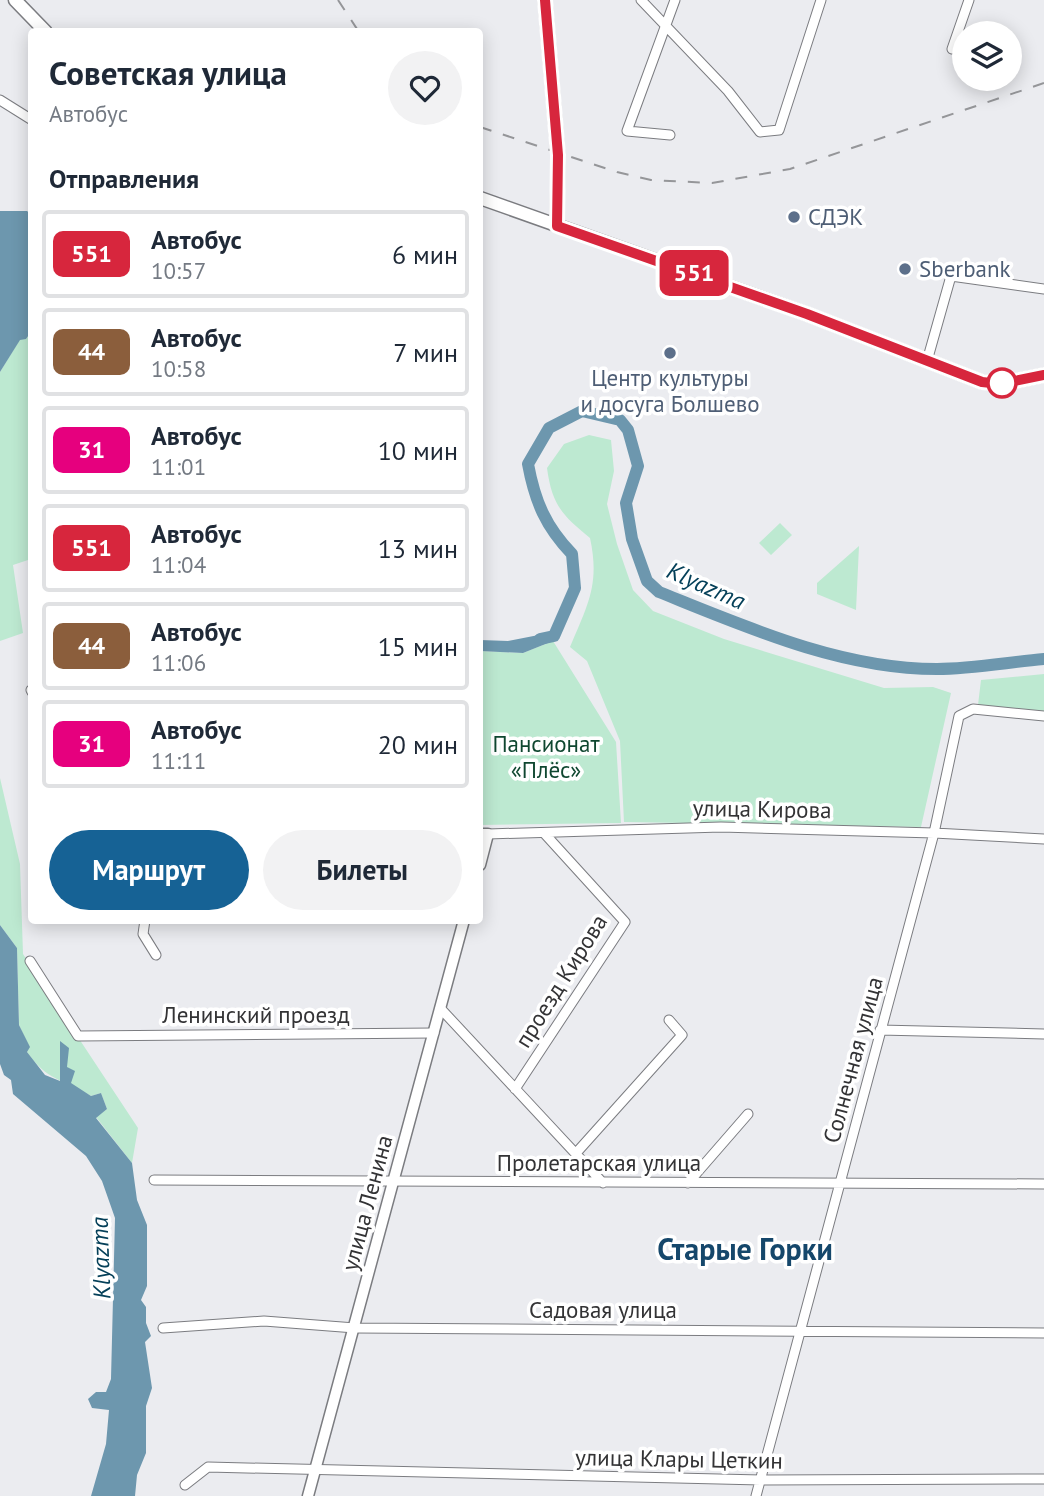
<!DOCTYPE html>
<html lang="ru">
<meta charset="utf-8">
<style>
:root{--surface:#fff;--page:#f2f2f3;--text:#1f2937;--muted:#747a83;--line:#e0e1e3;--accent:#166295}
body{margin:0;font-family:"PT Sans",sans-serif;background:var(--page);color:var(--text);height:100vh;display:flex;flex-direction:column;font-size:26px;white-space:nowrap}
*{box-sizing:border-box;margin:0}
p{font-size:23px;color:var(--muted)}
.icon{flex:none;width:38px;height:38px;fill:none;stroke:currentColor;stroke-width:2;stroke-linecap:round;stroke-linejoin:round}
.map{position:relative;flex:1;overflow:hidden}
.sheet{position:absolute;left:28px;top:28px;width:455px;height:896px;display:flex;flex-direction:column;background:var(--surface);border-radius:7px;box-shadow:0 4px 18px #0003}
.sheet>*{flex:none}
.badge{padding:0 14px;border-radius:10px;font-size:24px;line-height:46px}
.buttons{position:absolute;left:952px;top:21px;display:grid;gap:14px}
.buttons a{display:grid;place-items:center;width:70px;height:70px;border-radius:50%;background:var(--surface);box-shadow:0 4px 18px #0003;font-size:35px}
.map>.badge{position:absolute;translate:-50% -50%;box-shadow:0 0 0 4px #fff}
h2{padding:0 21px;font-size:26px;line-height:63px}
.round{display:grid;place-items:center;flex:none;width:74px;height:74px;border-radius:37px;background:var(--page)}
.headline{display:flex;align-items:center;justify-content:space-between;height:119px;padding:0 21px}
h1{font-size:33px;font-weight:600;line-height:52px}
.action{display:flex;gap:14px;margin-top:auto;padding:14px 21px}
.action a{flex:1;height:80px;border-radius:42px;background:var(--accent);color:#fff;font-size:28px;font-weight:600;line-height:80px;text-align:center}
.action a+a{background:var(--page);color:var(--text)}
ul{padding:0;list-style:none}
li{display:flex;align-items:center;gap:21px;height:88px;margin:0 14px 10px;padding:0 7px;border:4px solid var(--line);border-radius:7px}
li div{flex:1}
li b{display:block;font-size:26px}
li em{font-style:normal}
li .badge{min-width:77px;font-weight:700;text-align:center}
.map>svg:first-child{display:block}
.green{fill:#bde9d1}
.water{fill:#6d97ae}
.lines{fill:none;stroke-linecap:round;stroke-linejoin:round}
.river{stroke:#6d97ae;stroke-width:12}
.minor-casing{stroke:#7b7c80;stroke-width:11}
.tertiary-casing{stroke:#7b7c80;stroke-width:13}
.secondary-casing{stroke:#7b7c80;stroke-width:15}
.minor{stroke:#fff;stroke-width:9}
.tertiary{stroke:#fff;stroke-width:10}
.secondary{stroke:#fff;stroke-width:12}
.rail{stroke:#959699;stroke-width:2;stroke-dasharray:12 12;stroke-linecap:butt}
.line-casing{stroke:#fff;stroke-width:16}
.line{stroke:#d7263d;stroke-width:10}
.service-dot{fill:#5c6f8a;stroke:#fff;stroke-width:2.5}
.stop-dot{fill:#fff;stroke:#d7263d;stroke-width:3.5}
.labels{text-anchor:middle;stroke-width:7;stroke-linejoin:round;paint-order:stroke}
.service-label{font-size:23px;fill:#4e5e75;stroke:#fff;text-anchor:start}
.park-label{font-size:23px;fill:#0f4730;stroke:#fff}
.street-label{font-size:23px;fill:#333335;stroke:#fff}
.water-label{font-size:24px;font-style:italic;fill:#054059;stroke:#fff}
.district-label{font-size:30px;font-weight:bold;fill:#15476b;stroke:#fff}
</style>
<div class="map">
<svg width="1044" height="1496" viewBox="0 0 1044 1496">
<rect width="100%" height="100%" fill="#ebecf0"/>
<path class="green" d="M31,332V559L13,565L23,633L0,641V372L20,339H26Z
M589,435L611,440L614,471L607,504L617,544L633,590L653,611L724,639L884,688L933,687L951,693L921,827L624,822L620,741L587,661L570,647C588,604 600,584 590,538C562,515 552,505 547,468L564,444Z
M780,523L792,535L771,555L759,543Z
M859,546L856,610L817,594V583Z
M553,641L616,742L621,823L480,825V651L523,653Z
M1044,674V712L978,705L981,680Z
M0,778L20,864L23,954L138,1128L132,1163L96,1117L107,1109L101,1093L91,1096C63,1079 47,1081 27,1052L29,1047L19,1025L17,948L0,925Z"/>
<path class="water" d="M0,211H27L32,215L31,332L26,339L20,340L0,372Z
M554,632L553,641L523,653L480,651V640L508,641Z
M0,925L17,948L19,1025L30,1047L27,1052L45,1075L60,1081V1041L69,1048L67,1067L75,1071L71,1083L91,1096L101,1093L107,1109L96,1118L132,1163L137,1200L147,1225V1286L141,1300L146,1307V1323L151,1336L145,1342L152,1388L146,1406V1453L137,1475L135,1496H91L106,1444L109,1410L92,1408L88,1399L96,1392H106L111,1379L115,1218L102,1181L86,1156L13,1094L11,1080L4,1075L0,1064Z"/>
<g class="lines">
<path class="river" d="M540,639L554,636L575,588L572,554C546,527 535,502 528,464L549,428L582,411L620,420L628,430L638,466L626,503L632,539L647,581L659,592C746,627 841,669 937,669C972,669 1009,662 1044,659"/>
<g class="minor-casing">
<path id="minor" d="M641,0L728,91L760,132L779,130L821,0
M952,49L969,0
M0,100L32,120
M670,135L627,131L675,0
M927,361L951,276L1044,289
M31,690L32,692
M488,834L721,827L934,833L1044,839
M145,920L143,934L156,955
M30,961L78,1036L434,1033
M441,1009L603,1183
M880,1030L1044,1034
M515,1089L625,922L544,833
M577,1152L682,1035L669,1020
M154,1180L1044,1184
M688,1183L748,1114
M163,1328L264,1321L355,1328L1044,1333
M185,1485L208,1467L761,1480L1044,1479
M756,1496L934,833L959,716L973,709L1044,716"/>
</g>
<g class="tertiary-casing">
<path id="tertiary" d="M480,834H488L480,865
M308,1496L464,920"/>
</g>
<g class="secondary-casing">
<path id="secondary" d="M15,0L46,32
M545,0L558,155L557,226
M480,198L807,314L982,382L1000,384L1044,375"/>
</g>
<use href="#minor" class="minor"/>
<use href="#tertiary" class="tertiary"/>
<use href="#secondary" class="secondary"/>
<path class="rail" d="M338,0L359,32
M480,127L617,172L651,180L712,183L790,169L1044,83"/>
</g>
<g class="lines">
<g class="line-casing">
<path id="line" d="M545,0L558,155L557,226L807,314L982,382L1000,384L1044,375"/>
</g>
<use href="#line" class="line"/>
</g>
<g class="service-dot">
<circle cx="794" cy="217" r="7"/>
<circle cx="905" cy="269" r="7"/>
<circle cx="670" cy="353" r="7"/>
</g>
<circle class="stop-dot" cx="1002" cy="383" r="14"/>
<g class="labels">
<g class="service-label">
<text x="808" y="225">СДЭК</text>
<text x="919" y="277">Sberbank</text>
<text x="670" y="386" text-anchor="middle">Центр культуры<tspan x="670" dy="26">и досуга Болшево</tspan></text>
</g>
<g class="park-label">
<text x="546" y="752">Пансионат<tspan x="546" dy="26">«Плёс»</tspan></text>
</g>
<g class="street-label">
<text transform="translate(762 809) rotate(1)" y="8">улица Кирова</text>
<text transform="translate(561 981) rotate(-58)" y="8">проезд Кирова</text>
<text x="256" y="1023">Ленинский проезд</text>
<text transform="translate(853 1060) rotate(-75)" y="8">Солнечная улица</text>
<text x="599" y="1171">Пролетарская улица</text>
<text transform="translate(367 1203) rotate(-75)" y="8">улица Ленина</text>
<text x="603" y="1318">Садовая улица</text>
<text transform="translate(679 1459) rotate(1)" y="8">улица Клары Цеткин</text>
</g>
<g class="water-label">
<text transform="translate(706 586) rotate(24)" y="8">Klyazma</text>
<text transform="translate(101 1258) rotate(-92)" y="8">Klyazma</text>
</g>
<g class="district-label">
<text x="745" y="1260">Старые Горки</text>
</g>
</g>
</svg>
<div class="buttons">
<a><svg class="icon" aria-label="layers" viewBox="0 0 24 24"><path d="M12 4l9 5-9 5-9-5zM3 14l9 5 9-5"/></svg></a>
</div>
<b class="badge" style="left:694px;top:273px;background:#d7263d;color:#fff">551</b>
<section class="sheet">
<div class="headline"><div><h1>Советская улица</h1><p>Автобус</p></div><a class="round"><svg class="icon" aria-label="heart" viewBox="0 0 24 24"><path d="M12 20l-8-8c-3-5 5-10 8-4 3-6 11-1 8 4z"/></svg></a></div>
<h2>Отправления</h2>
<ul>
<li><span class="badge" style="background:#d7263d;color:#fff">551</span><div><b>Автобус</b><p>10:57</p></div><em>6 мин</em></li>
<li><span class="badge" style="background:#8b5e3c;color:#fff">44</span><div><b>Автобус</b><p>10:58</p></div><em>7 мин</em></li>
<li><span class="badge" style="background:#e6007e;color:#fff">31</span><div><b>Автобус</b><p>11:01</p></div><em>10 мин</em></li>
<li><span class="badge" style="background:#d7263d;color:#fff">551</span><div><b>Автобус</b><p>11:04</p></div><em>13 мин</em></li>
<li><span class="badge" style="background:#8b5e3c;color:#fff">44</span><div><b>Автобус</b><p>11:06</p></div><em>15 мин</em></li>
<li><span class="badge" style="background:#e6007e;color:#fff">31</span><div><b>Автобус</b><p>11:11</p></div><em>20 мин</em></li>
</ul>
<div class="action"><a>Маршрут</a><a>Билеты</a></div>
</section>
</div>
